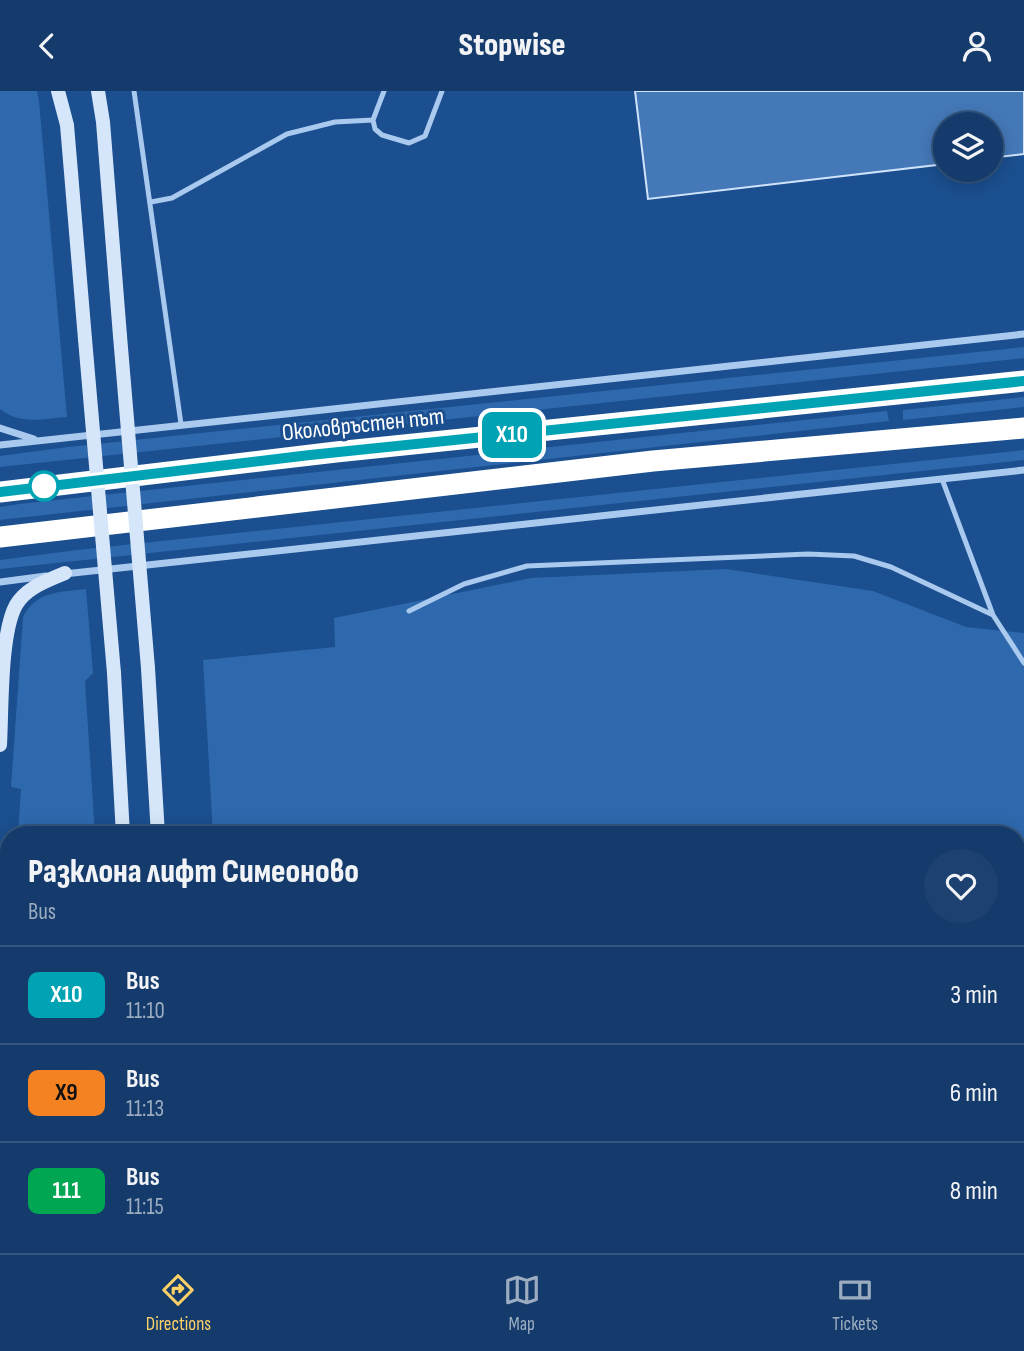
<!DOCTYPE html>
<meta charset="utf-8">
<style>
:root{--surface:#143b6b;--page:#1d4271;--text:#f1f3f6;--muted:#9dadc1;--line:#33557e;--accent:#ffd166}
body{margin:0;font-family:"Sofia Sans Condensed",sans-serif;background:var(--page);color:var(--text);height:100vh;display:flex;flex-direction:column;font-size:26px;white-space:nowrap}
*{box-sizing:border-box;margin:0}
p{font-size:23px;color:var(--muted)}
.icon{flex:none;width:38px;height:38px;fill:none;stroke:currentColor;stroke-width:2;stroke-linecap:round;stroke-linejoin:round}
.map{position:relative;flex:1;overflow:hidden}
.side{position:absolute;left:0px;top:735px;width:1026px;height:427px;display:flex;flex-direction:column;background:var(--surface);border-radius:28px 28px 0 0;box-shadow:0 4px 18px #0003,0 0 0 2px var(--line)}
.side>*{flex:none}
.badge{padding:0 14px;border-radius:10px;font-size:24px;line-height:46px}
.controls{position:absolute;left:933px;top:21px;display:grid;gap:14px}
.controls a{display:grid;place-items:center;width:70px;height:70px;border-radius:50%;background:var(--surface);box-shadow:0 4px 18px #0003,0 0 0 2px var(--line);font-size:35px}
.map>.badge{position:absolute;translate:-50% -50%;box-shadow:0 0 0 4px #fff}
.round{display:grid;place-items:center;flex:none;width:74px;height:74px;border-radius:37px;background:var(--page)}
.headline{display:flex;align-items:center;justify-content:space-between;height:119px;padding:0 28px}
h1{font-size:33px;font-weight:800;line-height:52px}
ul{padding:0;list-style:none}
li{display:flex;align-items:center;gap:21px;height:98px;padding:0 28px;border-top:2px solid var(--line)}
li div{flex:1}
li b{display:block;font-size:26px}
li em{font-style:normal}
li .badge{min-width:77px;font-weight:700;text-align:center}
header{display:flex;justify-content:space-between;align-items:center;height:91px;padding:0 28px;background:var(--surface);font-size:32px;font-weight:800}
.menu{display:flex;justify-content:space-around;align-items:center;height:98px;border-top:2px solid var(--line);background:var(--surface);font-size:19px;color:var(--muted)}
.menu a{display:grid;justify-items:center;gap:4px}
.menu .selected{color:var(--accent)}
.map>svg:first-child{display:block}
.green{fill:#2e69ad}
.building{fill:#4478b7;stroke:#cfe3fa;stroke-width:2}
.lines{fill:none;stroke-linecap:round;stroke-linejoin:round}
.lane{stroke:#a9c9ee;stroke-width:5}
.street{stroke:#a9c9ee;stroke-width:7}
.secondary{stroke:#d6e6fa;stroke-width:14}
.highway{stroke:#fff;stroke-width:21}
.secondary-bridge{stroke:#d6e6fa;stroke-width:14}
.line-casing{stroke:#fff;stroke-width:16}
.line{stroke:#00a3b4;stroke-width:10}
.stop-dot{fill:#fff;stroke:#00a3b4;stroke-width:3.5}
.labels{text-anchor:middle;stroke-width:6;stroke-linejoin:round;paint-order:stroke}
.street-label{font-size:24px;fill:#fff;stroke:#1b4f8f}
</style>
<header><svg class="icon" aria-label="back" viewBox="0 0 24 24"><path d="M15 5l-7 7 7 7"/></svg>Stopwise<svg class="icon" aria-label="person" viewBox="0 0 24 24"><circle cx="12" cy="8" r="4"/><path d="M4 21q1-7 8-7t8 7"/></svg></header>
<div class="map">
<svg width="1024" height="1162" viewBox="0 0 1024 1162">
<rect width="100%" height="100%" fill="#1b4f8f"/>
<path class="green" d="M0,0H37L39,10L67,326C43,328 20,334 0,318Z
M1024,256V267L0,376V365L68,356Z
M1024,306V316L903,329V319Z
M887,320L889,330L0,429V416L19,413Z
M1024,359V369L0,478V469L77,459Z
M726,478L873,500L966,536L1024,542V834L1017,835V744H213L203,569L335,556L334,527L531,487Z
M86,498L93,582L85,590L95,744H18L21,698L11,696L23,526C36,500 60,501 86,498Z
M9,886V970C0,945 4,913 9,886Z
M0,1044L9,1049V1153H79V1162H0Z
M197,1153H733L738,1162H196Z"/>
<path class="building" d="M635,0H1024V63L990,67V33H945V73L648,108Z"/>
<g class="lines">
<path class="lane" d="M134,0L181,333
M384,0L373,29L375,38L382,44L409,52L425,45L442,0
M151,111L172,107L287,43L335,31L373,29
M942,388L993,524L1024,572
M409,520L464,493L527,475L808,463L854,465L891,476L993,524"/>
<path class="street" d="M0,337L34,348
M0,354L1024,243
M64,483L1024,379
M0,491L46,485"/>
<path class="secondary" d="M58,0L67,34L85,248
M98,0L103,31L120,245
M148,577L158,744
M114,582L123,744
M0,654C2,620 0,543 16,514C27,496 47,490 65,482
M0,986L9,993
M0,1017L9,1022
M109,1162L110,1153
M145,1162L146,1153"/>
<path class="highway" d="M0,401L336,361L1024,290
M0,446L653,370L1024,337"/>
<path class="secondary-bridge" d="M120,245L148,577
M85,248L114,582"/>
</g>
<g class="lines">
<g class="line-casing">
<path id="line" d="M0,401L310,364L1024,290"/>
</g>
<use href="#line" class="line"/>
</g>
<circle class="stop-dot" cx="44" cy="395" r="14"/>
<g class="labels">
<g class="street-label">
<text transform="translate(363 333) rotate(-6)" y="8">Околовръстен път</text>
</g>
</g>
</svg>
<div class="controls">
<a><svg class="icon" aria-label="layers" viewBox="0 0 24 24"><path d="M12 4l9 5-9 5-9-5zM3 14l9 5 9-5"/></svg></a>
</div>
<b class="badge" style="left:512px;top:344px;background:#00a3b4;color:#fff">Х10</b>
<section class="side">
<div class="headline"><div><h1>Разклона лифт Симеоново</h1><p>Bus</p></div><a class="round"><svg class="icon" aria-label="heart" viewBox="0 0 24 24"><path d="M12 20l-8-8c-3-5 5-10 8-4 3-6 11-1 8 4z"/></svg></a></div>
<ul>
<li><span class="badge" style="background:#00a3b4;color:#fff">Х10</span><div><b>Bus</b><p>11:10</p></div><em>3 min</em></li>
<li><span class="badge" style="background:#f58220;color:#111">Х9</span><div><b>Bus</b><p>11:13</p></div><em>6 min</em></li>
<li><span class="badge" style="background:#00a651;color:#fff">111</span><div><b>Bus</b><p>11:15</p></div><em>8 min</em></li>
</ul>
</section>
</div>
<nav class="menu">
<a class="selected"><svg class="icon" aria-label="directions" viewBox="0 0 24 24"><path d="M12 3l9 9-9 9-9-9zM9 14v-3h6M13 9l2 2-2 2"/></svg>Directions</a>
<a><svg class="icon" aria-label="map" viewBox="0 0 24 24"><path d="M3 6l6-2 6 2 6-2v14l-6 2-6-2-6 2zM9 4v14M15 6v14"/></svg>Map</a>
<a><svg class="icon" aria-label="tickets" viewBox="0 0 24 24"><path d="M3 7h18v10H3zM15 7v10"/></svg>Tickets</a>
</nav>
